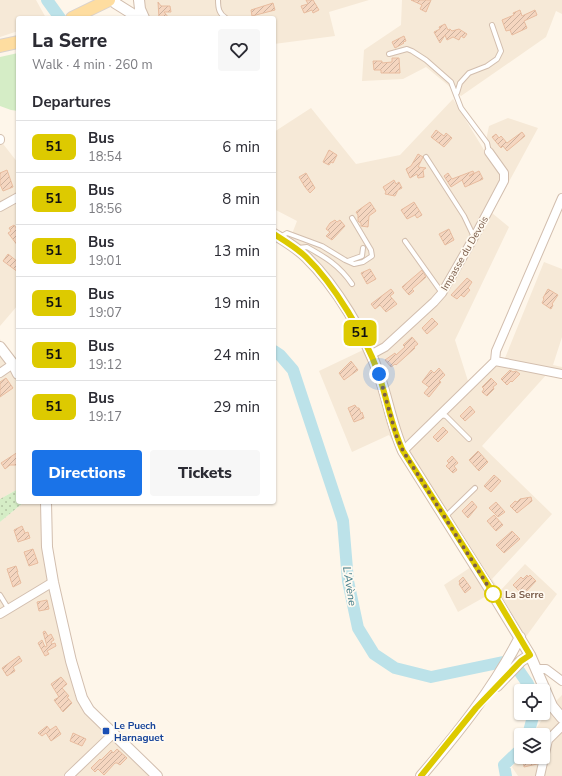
<!DOCTYPE html>
<meta charset="utf-8">
<style>
:root{--surface:#fff;--page:#f7f7f7;--text:#2b2b33;--muted:#7c7c81;--line:#e1e1e2;--accent:#1a73e8}
body{margin:0;font-family:"Nunito Sans",sans-serif;background:var(--page);color:var(--text);height:100vh;display:flex;flex-direction:column;font-size:15px;white-space:nowrap}
*{box-sizing:border-box;margin:0}
p{font-size:13px;color:var(--muted)}
.icon{flex:none;width:22px;height:22px;fill:none;stroke:currentColor;stroke-width:2;stroke-linecap:round;stroke-linejoin:round}
.map{position:relative;flex:1;overflow:hidden}
.side{position:absolute;left:16px;top:16px;width:260px;height:488px;display:flex;flex-direction:column;background:var(--surface);border-radius:4px;box-shadow:0 1px 3px #0004}
.side>*{flex:none}
.badge{padding:0 8px;border-radius:6px;font-size:14px;line-height:26px}
.fabs{position:absolute;left:514px;top:684px;display:grid;gap:8px}
.fabs a{display:grid;place-items:center;width:36px;height:36px;border-radius:4px;background:var(--surface);box-shadow:0 1px 3px #0004;font-size:20px}
.you{position:absolute;width:20px;height:20px;margin:-10px;border:3px solid #fff;border-radius:50%;background:#1a73e8;box-shadow:0 0 0 6px #1a73e833}
.map>.badge{position:absolute;translate:-50% -50%;box-shadow:0 0 0 2px #fff}
h2{padding:0 16px;font-size:15px;line-height:36px}
.round{display:grid;place-items:center;flex:none;width:42px;height:42px;border-radius:4px;background:var(--page)}
.summary{display:flex;align-items:center;justify-content:space-between;height:68px;padding:0 16px}
h1{font-size:19px;font-weight:800;line-height:30px}
.primary-button{display:flex;gap:8px;margin-top:auto;padding:8px 16px}
.primary-button a{flex:1;height:46px;border-radius:4px;background:var(--accent);color:#fff;font-size:16px;font-weight:800;line-height:46px;text-align:center}
.primary-button a+a{background:var(--page);color:var(--text)}
ul{padding:0;list-style:none}
li{display:flex;align-items:center;gap:12px;height:52px;padding:0 16px;border-top:1px solid var(--line)}
li div{flex:1}
li b{display:block;font-size:15px}
li em{font-style:normal}
li .badge{min-width:44px;font-weight:700;text-align:center}
.map>svg:first-child{display:block}
.residential{fill:#f6e9d7}
.grass{fill:url(#grass-dots)}
.green{fill:#d5edc6}
.lines{fill:none;stroke-linecap:round;stroke-linejoin:round}
.river{stroke:#bce2e9;stroke-width:12}
.building{fill:url(#building-hatch);stroke:#e8bc9f}
.service-casing{stroke:#d2beae;stroke-width:6}
.minor-casing{stroke:#d2beae;stroke-width:10}
.tertiary-casing{stroke:#d2beae;stroke-width:12}
.primary-casing{stroke:#dad2cd;stroke-width:14}
.service{stroke:#fff;stroke-width:4}
.minor{stroke:#fff;stroke-width:8}
.tertiary{stroke:#fff;stroke-width:10}
.primary{stroke:#fedda0;stroke-width:12}
.line-casing{stroke:#fff;stroke-width:9}
.line{stroke:#ddca00;stroke-width:6}
.walk{stroke:#7b5d4b;stroke-width:4;stroke-dasharray:0 7.2}
.stop-dot{fill:#fff;stroke:#ddca00;stroke-width:2}
.transit-dot{fill:#1a4fb4;stroke:#fffaf1;stroke-width:1.5}
.labels{text-anchor:middle;stroke-width:3.5;stroke-linejoin:round;paint-order:stroke}
.street-label{font-size:10px;fill:#7b5d4b;stroke:#fffaf1}
.stop-label{font-size:10px;font-weight:bold;fill:#7b5d4b;stroke:#fffaf1;text-anchor:start}
.transit-label{font-size:10px;font-weight:bold;fill:#164399;stroke:#fffaf1;text-anchor:start}
.water-label{font-size:11px;font-style:italic;fill:#3f7a87;stroke:#fffaf1}
</style>
<div class="map">
<svg width="562" height="776" viewBox="0 0 562 776">
<defs>
<pattern id="grass-dots" width="8" height="8" patternUnits="userSpaceOnUse"><rect width="8" height="8" fill="#d5edc6"/><path d="M2 2h.1M6 6h.1" fill="none" stroke="#b2c3a3" stroke-width="1.8" stroke-linecap="round"/></pattern>
<pattern id="building-hatch" width="6" height="6" patternUnits="userSpaceOnUse"><rect width="6" height="6" fill="#f5d6c0"/><path d="M-1 1l2-2M0 6l6-6M5 7l2-2" fill="none" stroke="#cbb19e"/></pattern>
</defs>
<rect width="100%" height="100%" fill="#fef6ea"/>
<path class="residential" d="M0,0H36L46,18H18V31L0,37Z
M136,0H369L329,12L335,36L274,44V18H148Z
M402,0H562V14L556,11L546,37L461,96L426,67L403,79L362,81L364,50L401,25Z
M453,99L484,150L489,126L508,118L538,128L492,213L509,227L455,340L468,381L489,361L505,358L544,262L562,269V337L553,365L562,367V377L547,374L482,446L552,514L492,579L500,591L525,564L557,594L525,638L497,590L458,612L444,585L471,567L389,435L352,452L319,371L363,350L344,313L314,271L287,247L297,221L274,209V132L311,108L356,164L400,155Z
M0,140L18,163V305L0,326Z
M0,339L18,377V489L0,499Z
M24,502H41L47,576L83,710L149,776H0V522Z
M562,695V776H518L512,767L521,753V757H543V735H532L550,707Z"/>
<path class="grass" d="M18,489V502H24L0,522V499Z"/>
<path class="green" d="M18,53V111L11,110L0,106V57Z"/>
<g class="lines">
<path class="river" d="M47,0L60,18
M274,351L280,355L293,370L343,521L348,581L358,628L374,654L395,668L431,677L503,662L517,668L528,684L531,691
M528,735L534,713
M506,776L504,765L521,749"/>
</g>
<path class="building" d="M306,0H313L319,10L313,13L312,10L304,13L301,6L308,4Z
M411,0H431L426,12L420,9L422,5Z
M158,2L161,6H170L171,12H164L169,18H159Z
M273,3L275,10L252,16L251,10Z
M520,10L522,16L535,10L537,15L524,21L527,28L512,35L510,30L506,31L502,20L514,15L513,13Z
M445,24L448,30L450,29L452,31L459,29L467,34L464,38L461,36L459,40L453,37L447,40L445,35L440,43L434,32L440,29L439,27Z
M404,36L406,41L403,42L404,43L395,48L392,42Z
M392,58H399L400,73H381V70H374L373,61H382V63L392,62Z
M436,130L444,136L446,133L452,138L444,147L431,137Z
M522,132L525,136L507,151L503,146L501,148L492,137L496,134L499,138L501,136L507,143Z
M329,150L337,155L333,163L331,162L329,165L323,162Z
M418,154L423,157L418,167L426,168L423,170L424,177L418,178L417,174L410,178L406,169L411,166Z
M7,170L13,187L3,191L0,184V173Z
M473,171L474,173L469,176L479,171L483,179L465,187L462,180L451,187L444,176L448,173L452,179Z
M306,173L315,188L310,193L305,187L299,177Z
M394,180L396,184L399,182L402,188L398,190L395,196L385,194L386,192L383,187Z
M370,202L376,211L369,216L368,227L361,226V223L359,222L358,221V215L356,212Z
M414,202L422,215L417,218L415,215L407,219L401,210Z
M335,220L337,222L340,220L345,226L332,240L326,236L330,232L326,229L330,223Z
M14,225L18,230V246L8,233L11,231L9,228Z
M449,229L454,240L445,245L439,234Z
M8,254L18,262V272L3,261Z
M370,269L376,279L367,284L361,273Z
M422,270L426,277L418,284L412,289L414,291L409,295L402,287Z
M467,278L472,282L468,288L470,290L464,297L461,295L457,299L451,295Z
M391,289L394,293L390,296L397,304L386,312L380,305L375,309L371,304Z
M548,289L558,295L552,304L553,305L551,309L542,303L544,299L543,298Z
M432,318L438,324L427,334L422,328Z
M412,337L418,344L414,347L415,348L396,365L395,364L391,367L385,360L395,353L396,355L405,347L403,345Z
M351,361L358,370L344,380L339,373Z
M439,368L445,375L439,381L441,382L429,397L424,393L429,387L422,382L431,370L434,373Z
M510,370L513,372L516,371L520,374L512,382L511,381L507,385L501,379Z
M6,378L13,388L0,397V382Z
M491,378L497,384L493,387L494,389L487,396L482,392L484,389L482,387Z
M355,405L357,408H359L361,413L362,412L364,418L354,422L348,408Z
M470,406L475,412L465,421L460,416Z
M443,427L448,432L438,442L433,437Z
M478,451L488,462L479,471L469,460Z
M18,452V465H10L5,469L1,463Z
M452,456L458,463L454,466L457,470L453,473L446,466L449,463L447,461Z
M494,475L501,481L491,492L484,486Z
M531,497L532,501L517,513L510,506L515,501L517,502L520,499Z
M472,501L477,507L468,518L462,511Z
M496,502L505,512L498,517L489,508Z
M494,515L503,525L496,531L487,521Z
M22,526L25,533L28,532L30,538L18,542L14,530Z
M512,531L520,539L504,553L496,545Z
M33,549L38,563L29,566L24,552Z
M16,566L18,572H17L21,583L13,587L7,569Z
M527,575L528,577L530,575L536,581L523,595L513,585L521,577L523,579Z
M463,577L471,588L465,593L459,584L460,583L459,581Z
M47,600L49,609L39,611L37,602Z
M45,631L48,636L51,634L54,640L51,642L52,644L55,643L56,646L47,651L49,654L45,656L38,643L42,640L45,647L47,646L43,632Z
M19,656L22,661L13,667L15,671L7,676L2,668Z
M61,677L67,684L62,688L69,696L67,697L72,703L63,712L54,700L59,697L51,684Z
M47,726L50,730L56,726L61,734L51,741L46,733L42,736L38,733Z
M73,733L86,739L82,746L70,741Z
M117,749L127,758L120,765L117,763H115L104,775L98,769L95,772L91,768L100,759L101,760L111,750L113,753Z
M526,757H537V764L524,767L523,758Z"/>
<g class="lines">
<g class="service-casing">
<path id="service" d="M218,0C218,8 219,14 226,18
M389,54L407,49L412,51L426,60L451,82L461,108L487,143L489,152
M457,93L460,83L469,73L487,66L497,59L501,51L492,25
M426,157L464,216L474,237
M280,237L287,233L322,246L345,260L354,264L363,262L372,256L371,250L352,218
M405,241L442,293
M298,248L307,247C325,257 339,265 352,284
M348,261L362,256L363,248
M440,415L446,416L469,439
M445,517L475,488
M0,595L8,608"/>
</g>
<g class="minor-casing">
<path id="minor" d="M0,140V139
M0,207L18,197
M372,354L385,347L434,302L442,293L477,232L504,181V173L489,152
M495,361L562,374
M0,373L13,364
M403,451L495,361L496,351L562,198
M0,614L53,582
M537,669H546L562,681
M69,776L114,733
M540,776L548,740L562,726"/>
</g>
<g class="tertiary-casing">
<path id="tertiary" d="M114,0L115,3L139,18
M139,0L140,9L144,18
M274,234C285,241 297,248 306,257C336,286 366,336 379,375C388,400 392,427 403,451L491,591L530,655L552,706L562,718
M0,347L13,364L18,374
M46,502L47,547L53,582L71,661L82,698L89,710L157,776
M497,686L521,661L530,655
M421,776C458,733 494,688 520,637"/>
</g>
<g class="primary-casing">
<path id="primary" d="M72,18L109,0
M0,46L18,42"/>
</g>
<use href="#service" class="service"/>
<use href="#minor" class="minor"/>
<use href="#tertiary" class="tertiary"/>
<use href="#primary" class="primary"/>
</g>
<g class="lines">
<g class="line-casing">
<path id="line" d="M274,234C285,241 297,248 306,257C334,284 365,336 378,372C387,398 391,426 403,451L492,591L530,655L521,661L476,708L421,776"/>
</g>
<use href="#line" class="line"/>
<path class="walk" d="M379,374L396,435L403,451L493,594"/>
</g>
<circle class="stop-dot" cx="493" cy="594" r="8"/>
<rect class="transit-dot" x="102" y="727" width="8" height="8" rx="2"/>
<g class="labels">
<g class="street-label">
<text transform="translate(464 253) rotate(-60)" y="4">Impasse du Devois</text>
</g>
<g class="stop-label">
<text x="505" y="598">La Serre</text>
</g>
<g class="transit-label">
<text x="114" y="729">Le Puech<tspan x="114" dy="12">Harnaguet</tspan></text>
</g>
<g class="water-label">
<text transform="translate(350 586) rotate(81)" y="4">L'Avène</text>
</g>
</g>
</svg>
<div class="fabs">
<a><svg class="icon" aria-label="locate" viewBox="0 0 24 24"><circle cx="12" cy="12" r="6"/><path d="M12 2v4M12 18v4M2 12h4M18 12h4"/></svg></a>
<a><svg class="icon" aria-label="layers" viewBox="0 0 24 24"><path d="M12 4l9 5-9 5-9-5zM3 14l9 5 9-5"/></svg></a>
</div>
<div class="you" style="left:379px;top:374px"></div>
<b class="badge" style="left:360px;top:333px;background:#ddca00;color:#111">51</b>
<section class="side">
<div class="summary"><div><h1>La Serre</h1><p>Walk · 4 min · 260 m</p></div><a class="round"><svg class="icon" aria-label="heart" viewBox="0 0 24 24"><path d="M12 20l-8-8c-3-5 5-10 8-4 3-6 11-1 8 4z"/></svg></a></div>
<h2>Departures</h2>
<ul>
<li><span class="badge" style="background:#ddca00;color:#111">51</span><div><b>Bus</b><p>18:54</p></div><em>6 min</em></li>
<li><span class="badge" style="background:#ddca00;color:#111">51</span><div><b>Bus</b><p>18:56</p></div><em>8 min</em></li>
<li><span class="badge" style="background:#ddca00;color:#111">51</span><div><b>Bus</b><p>19:01</p></div><em>13 min</em></li>
<li><span class="badge" style="background:#ddca00;color:#111">51</span><div><b>Bus</b><p>19:07</p></div><em>19 min</em></li>
<li><span class="badge" style="background:#ddca00;color:#111">51</span><div><b>Bus</b><p>19:12</p></div><em>24 min</em></li>
<li><span class="badge" style="background:#ddca00;color:#111">51</span><div><b>Bus</b><p>19:17</p></div><em>29 min</em></li>
</ul>
<div class="primary-button"><a>Directions</a><a>Tickets</a></div>
</section>
</div>
